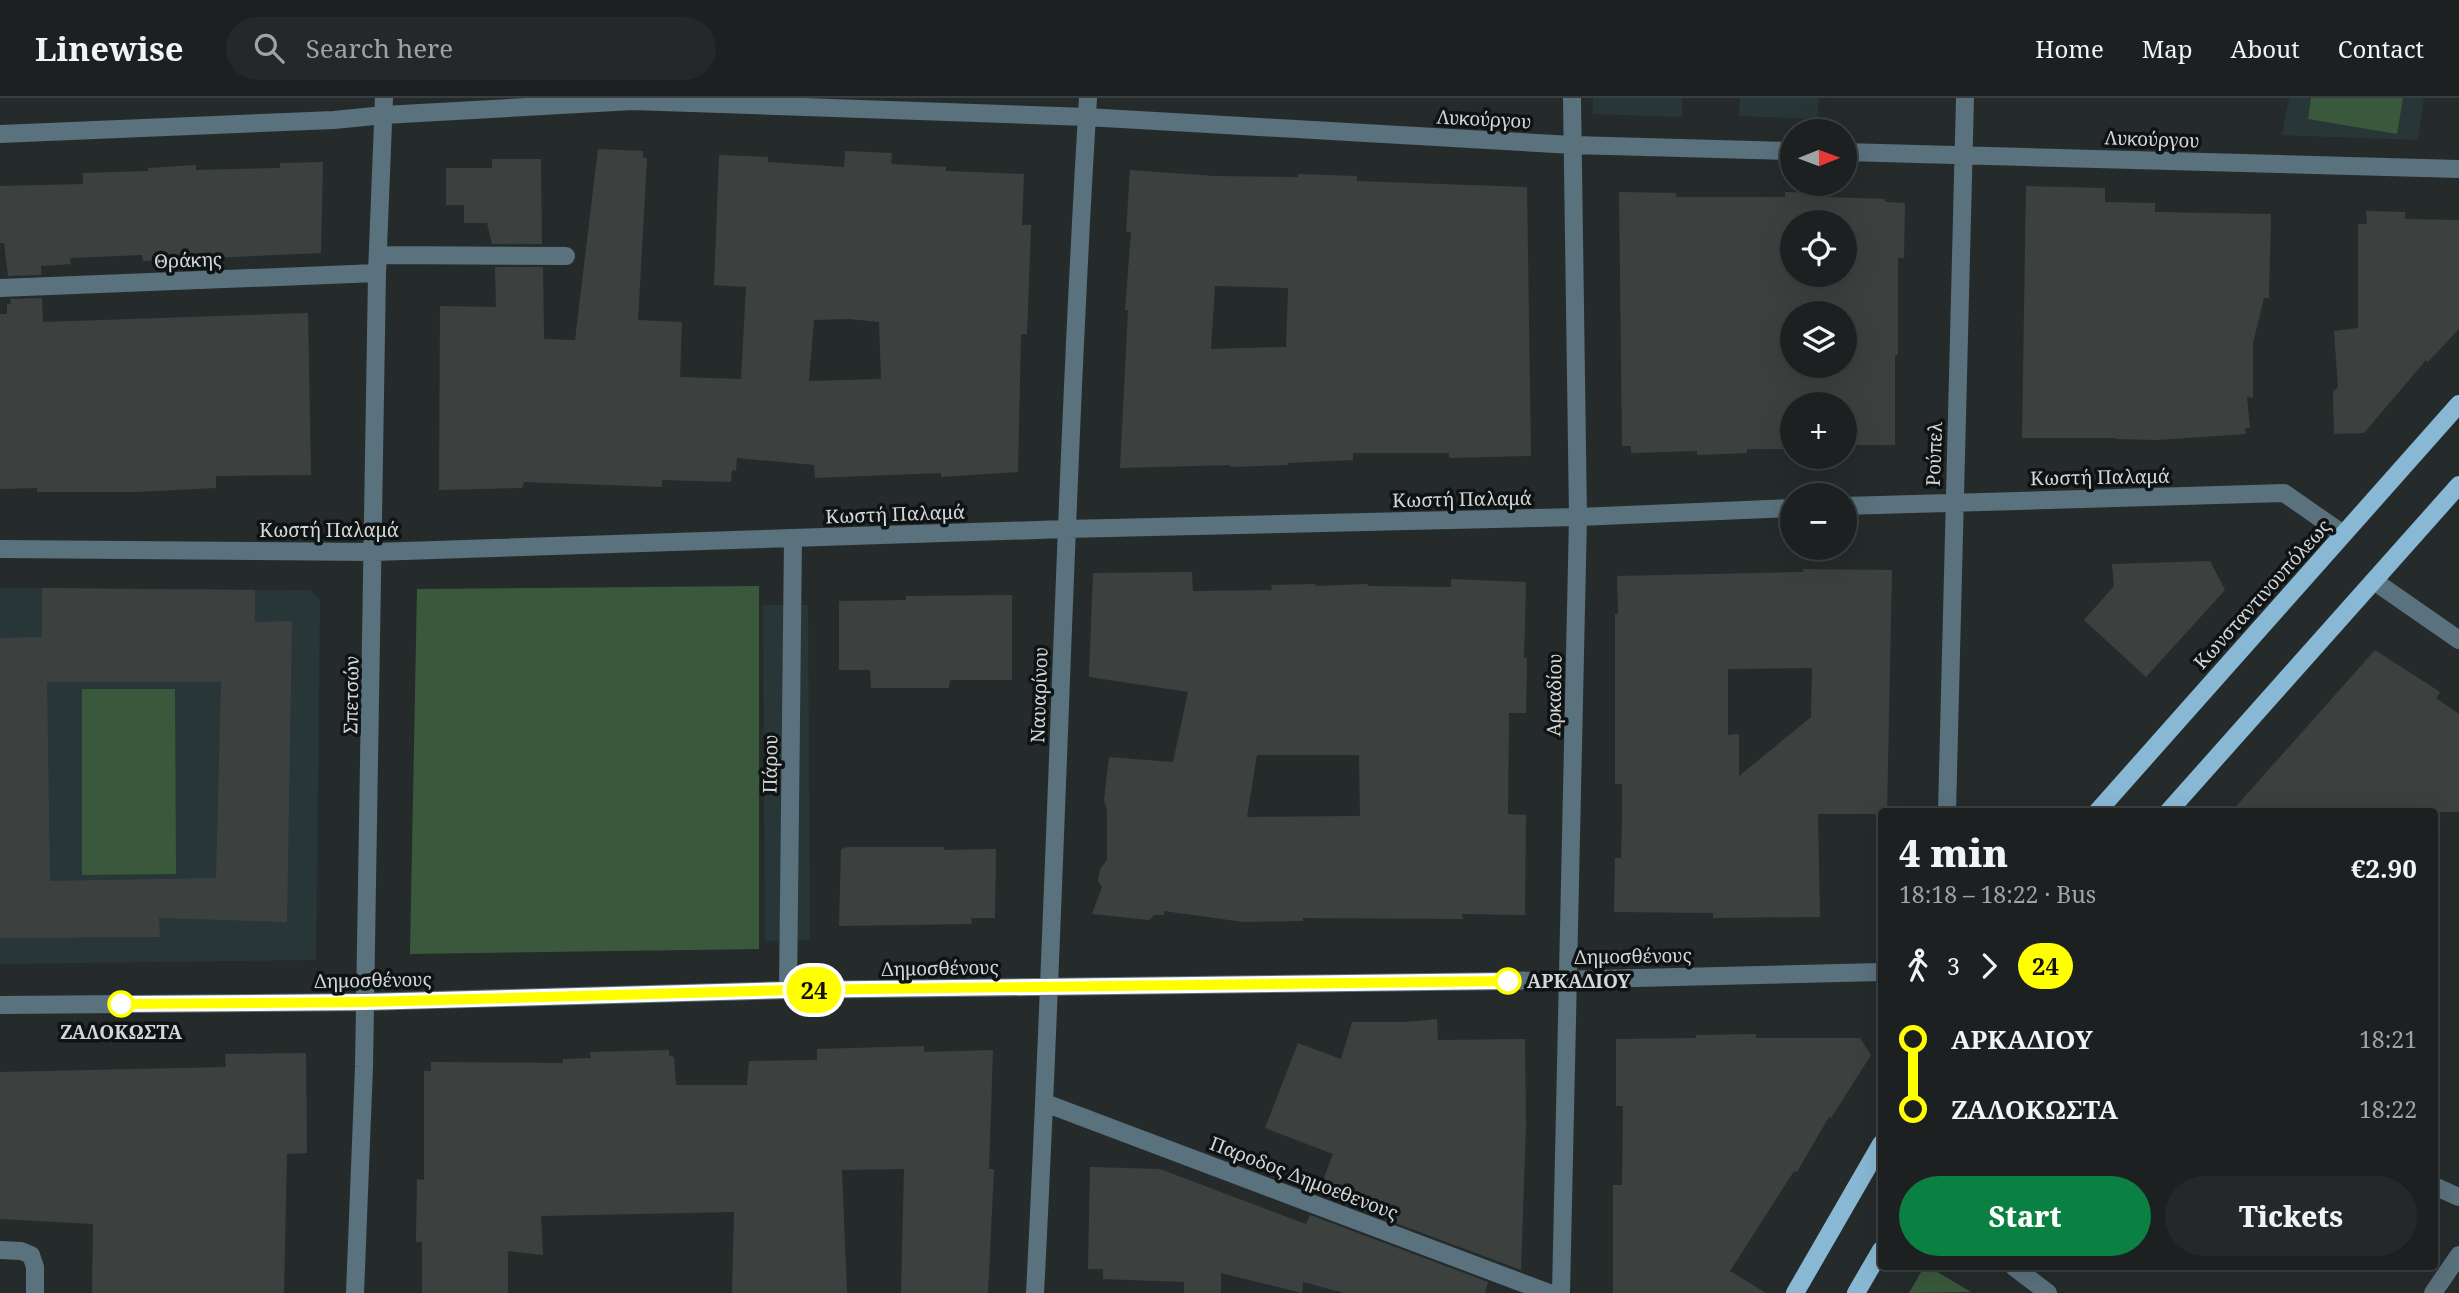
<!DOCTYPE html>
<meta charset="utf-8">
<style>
:root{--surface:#1c2020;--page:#252829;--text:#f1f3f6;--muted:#a0a3a5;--line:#3a3e3e;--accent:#0b8043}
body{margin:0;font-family:"Noto Serif",serif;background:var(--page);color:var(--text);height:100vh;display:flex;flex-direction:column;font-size:26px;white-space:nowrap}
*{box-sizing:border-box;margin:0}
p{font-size:23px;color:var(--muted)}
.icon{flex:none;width:38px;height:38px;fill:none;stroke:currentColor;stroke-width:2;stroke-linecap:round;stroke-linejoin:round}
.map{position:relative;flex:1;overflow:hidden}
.drawer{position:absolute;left:1878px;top:710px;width:560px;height:462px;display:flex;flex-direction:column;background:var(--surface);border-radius:7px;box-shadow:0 7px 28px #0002,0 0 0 2px var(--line)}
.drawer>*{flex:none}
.badge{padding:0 14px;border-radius:23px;font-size:24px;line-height:46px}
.needle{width:46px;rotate:89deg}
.tools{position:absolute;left:1780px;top:21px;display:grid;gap:14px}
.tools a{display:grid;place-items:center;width:77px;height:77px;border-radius:50%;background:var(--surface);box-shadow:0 7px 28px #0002,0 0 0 2px var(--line);font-size:35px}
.map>.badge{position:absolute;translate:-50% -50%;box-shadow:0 0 0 4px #fff}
.legs{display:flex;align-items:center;gap:10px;height:77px;padding:0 21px;font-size:23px}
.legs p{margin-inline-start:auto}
.overview{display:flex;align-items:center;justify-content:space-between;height:119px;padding:0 21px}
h1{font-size:38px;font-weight:800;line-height:52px}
.action{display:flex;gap:14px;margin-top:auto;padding:14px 21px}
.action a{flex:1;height:80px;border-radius:42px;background:var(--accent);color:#fff;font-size:28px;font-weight:800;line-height:80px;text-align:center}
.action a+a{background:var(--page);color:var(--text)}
ul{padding:0 21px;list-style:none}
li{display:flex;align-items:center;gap:24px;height:70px;font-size:26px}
li i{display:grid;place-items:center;width:10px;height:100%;margin:0 9px;background:currentColor}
li i::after{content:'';width:18px;height:18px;margin:-9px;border:5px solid;border-radius:50%;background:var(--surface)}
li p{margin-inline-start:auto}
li:first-child i{background:linear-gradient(#0000 50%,currentColor 0)}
li:last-child i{background:linear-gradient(currentColor 50%,#0000 0)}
header{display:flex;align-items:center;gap:42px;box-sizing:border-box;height:98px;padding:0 35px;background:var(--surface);border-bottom:2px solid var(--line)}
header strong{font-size:33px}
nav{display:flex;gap:38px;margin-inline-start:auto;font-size:24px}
.search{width:490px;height:63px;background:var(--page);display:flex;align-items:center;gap:18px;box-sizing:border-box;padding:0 24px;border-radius:38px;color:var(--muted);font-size:26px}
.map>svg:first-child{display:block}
.built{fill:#293638}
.green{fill:#3a593c}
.building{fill:#3c4140;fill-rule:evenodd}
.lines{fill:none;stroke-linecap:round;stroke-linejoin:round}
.minor{stroke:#5a717e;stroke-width:18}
.major{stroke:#88b8d4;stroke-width:18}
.line-1-casing{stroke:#fff;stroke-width:16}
.line-1{stroke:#ff0;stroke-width:10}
.stop-1-dot{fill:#fff;stroke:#ff0;stroke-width:3.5}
.labels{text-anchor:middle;stroke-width:7;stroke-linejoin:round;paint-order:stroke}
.street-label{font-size:19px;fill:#d4d7d8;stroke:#101313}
.stop-label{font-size:19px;font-weight:bold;fill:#d4d7d8;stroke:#101313;text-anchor:start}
</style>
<header>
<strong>Linewise</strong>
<div class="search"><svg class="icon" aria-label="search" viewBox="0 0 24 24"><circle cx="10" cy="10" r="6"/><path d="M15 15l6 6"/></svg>Search here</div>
<nav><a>Home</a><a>Map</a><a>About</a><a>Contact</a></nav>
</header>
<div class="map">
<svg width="2459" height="1195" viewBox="0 0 2459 1195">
<rect width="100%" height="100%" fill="#252b2b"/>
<path class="built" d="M1593,0H1682V19L1593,16Z
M1740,0H1819L1817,21L1739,18Z
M2289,0H2424L2418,42L2282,37Z
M0,490L311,492L320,502L316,862L0,866Z
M763,507H808L810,842L765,843Z"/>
<path class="green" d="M2311,0H2403L2397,36L2308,21Z
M759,488V851L410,856L417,491Z
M82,591H175L176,776L82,777Z
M1924,1169H1929L1971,1194L1909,1195Z"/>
<path class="building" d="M598,51L643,53V59L647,61L638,222L682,224L680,279L741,281L746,189L714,187L719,57L768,59V64L844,69L845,53L892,55L891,66L946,69V73L1024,76L1022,127H1031L1027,236H1021L1018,374L941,379V375L815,380L814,367L737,360L736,373L732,372L731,384L662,382V389L524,384L522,390L439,392L440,208L496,209L495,169H543L544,241L575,242ZM849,221L879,224L881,281L809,283L814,222Z
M492,61H541L542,146H492L487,125H464V107H446V70H492Z
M323,64L321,155L143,163L142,157L70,160L71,166L41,168V177L8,178L4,145H0V88L83,86V75L148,73V70L196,67V72L280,70V65Z
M1130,72L1214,78L1298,79V76L1357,78V83L1527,89L1531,358L1449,360V355H1353V362L1288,365V367L1230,369V367L1120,370L1128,212H1125L1131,134H1126ZM1215,188L1288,190L1286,249L1211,251Z
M2026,88L2105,90V104L2155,105V114L2271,116L2269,200H2264L2253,245V300L2247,299L2250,330H2245L2246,336L2157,342L2116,341V340H2022Z
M1619,94L1676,95V99H1785V94L1828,95L1827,99L1885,101V104L1905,105L1904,160H1898V257H1895V347H1844V306H1792V351H1747V355L1697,357V353L1631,355V348H1622ZM1792,124H1844V177H1792ZM1792,215H1844V268H1792Z
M2366,113L2405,114V121L2459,122V231L2428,264L2426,262L2364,335L2334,336L2333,294L2338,289L2334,233L2358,230V126H2367Z
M42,200L43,224L308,215L311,377L216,378V390L136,394H37V390L0,391V216H7V206H11L10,201Z
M2210,463L2225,492L2146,579L2084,522L2114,488L2112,466Z
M1803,471L1892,472L1887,714H1881V716H1818L1820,819L1713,820V815L1614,814L1615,760H1621L1622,723V686H1615V516H1618L1617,478L1803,474ZM1812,570L1811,619L1739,678V636L1728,637V571Z
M1192,474L1193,493L1272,492L1271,487L1315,486L1316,488L1368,486V488L1451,489V481L1526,484L1524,560H1527L1526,615H1509L1508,716L1526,717L1525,817L1462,816L1463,821L1303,820V823L1243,824L1164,813V817H1154L1149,822L1092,816L1102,789L1098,783L1100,771L1107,762V713L1104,702L1109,659L1173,664L1188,594L1089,579L1093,475ZM1257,657H1359L1360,718L1247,719Z
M42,490L255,492V524L292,523L287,824L159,820L160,839L0,840V540L42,539ZM47,584H221L216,780L50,783Z
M1012,497V582H950L949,590H871L870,572H839V503L906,502V498Z
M2375,552L2440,594L2436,600L2459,616V714H2231Z
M848,749H944V752L996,751L995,820H971L972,826L839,828L841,751Z
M1437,921L1438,942L1525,941L1526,1028L1521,1172L1318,1096L1333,1056L1265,1030L1298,945L1341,961L1352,924H1406Z
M1756,936V940H1860L1871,957L1831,1020L1829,1019L1797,1074L1794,1073L1730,1173L1766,1195H1613V1087H1622L1623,1008H1616V941L1696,940V937Z
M924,948V954L993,952L989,1071H994L988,1195H901L904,1071L842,1072L847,1195H732L734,1114L541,1118L543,1157L508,1153V1195H422V1144H416L417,1081L424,1082V973H431V964L563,965V961L591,960L590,954L669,952V958L674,959L676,987H747L749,963L817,962V951Z
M306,955L307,1055L287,1056L284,1195H92L93,1126L0,1121V974L226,969L225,956Z
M1090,1069L1160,1071L1306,1126L1310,1117L1488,1184L1485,1195H1344L1303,1184L1302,1195L1221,1175V1195H1184V1184L1103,1181V1171H1088Z"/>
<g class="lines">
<path class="minor" d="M0,36L334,22L384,17L633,3L1087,19L1573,47L1792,53
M1844,54L2459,71
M378,157L566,158
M0,190L377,175
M1844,408L2284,395L2343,436
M0,451L374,454L1066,431L1578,419L1792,410
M2374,483L2459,542
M1947,714L1965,0
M788,892L793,440
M0,907L364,904L788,892L1509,883L1881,874
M1045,1005L1549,1195
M2434,1088L2459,1099
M0,1152L21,1153L31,1157L35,1169V1195
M2014,1169L2048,1195
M355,1195L364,969L377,175L384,0
M1035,1195C1056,797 1064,398 1088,0
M1561,1195L1578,419L1572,0
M2433,1195L2459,1157"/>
<path class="major" d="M2097,714L2459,306
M2168,714L2459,387
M1795,1195L1881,1046
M1856,1195L1881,1152"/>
</g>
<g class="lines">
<g class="line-1-casing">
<path id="line-1" d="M121,906L365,904L788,892L1508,883"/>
</g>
<use href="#line-1" class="line-1"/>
</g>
<g class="stop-1-dot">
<circle cx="1508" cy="883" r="12"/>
<circle cx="121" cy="906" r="12"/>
</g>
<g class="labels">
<g class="street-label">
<text transform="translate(1484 21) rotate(3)" y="7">Λυκούργου</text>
<text transform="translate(2152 41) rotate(2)" y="7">Λυκούργου</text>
<text transform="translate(188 162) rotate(-2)" y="7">Θράκης</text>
<text transform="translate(1934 356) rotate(-88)" y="7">Ρούπελ</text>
<text transform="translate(2100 379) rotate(-1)" y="7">Κωστή Παλαμά</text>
<text transform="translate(1462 401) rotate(-1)" y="7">Κωστή Παλαμά</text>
<text transform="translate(895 416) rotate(-2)" y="7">Κωστή Παλαμά</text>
<text x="329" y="439">Κωστή Παλαμά</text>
<text transform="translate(2262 496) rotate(-48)" y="7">Κωνσταντινουπόλεως</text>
<text transform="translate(351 597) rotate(-89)" y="7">Σπετσών</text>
<text transform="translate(1039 597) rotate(-88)" y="7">Ναυαρίνου</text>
<text transform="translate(1554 597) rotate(-89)" y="7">Αρκαδίου</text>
<text transform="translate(770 666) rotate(-89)" y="7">Πάρου</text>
<text transform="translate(1633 858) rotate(-1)" y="7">Δημοσθένους</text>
<text transform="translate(940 870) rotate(-1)" y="7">Δημοσθένους</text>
<text transform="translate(373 882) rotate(-1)" y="7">Δημοσθένους</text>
<text transform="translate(1304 1080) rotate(21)" y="7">Παροδος Δημοεθενους</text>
</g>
<g class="stop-label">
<text x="1527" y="890">ΑΡΚΑΔΙΟΥ</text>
<text x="121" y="941" text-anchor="middle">ΖΑΛΟΚΩΣΤΑ</text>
</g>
</g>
</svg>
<div class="tools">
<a><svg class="needle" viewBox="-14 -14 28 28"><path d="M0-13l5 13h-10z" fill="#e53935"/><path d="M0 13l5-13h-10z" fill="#a0a3a5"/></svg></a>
<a><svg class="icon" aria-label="locate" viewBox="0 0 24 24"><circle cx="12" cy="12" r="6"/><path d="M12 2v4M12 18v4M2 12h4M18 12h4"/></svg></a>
<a><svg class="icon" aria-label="layers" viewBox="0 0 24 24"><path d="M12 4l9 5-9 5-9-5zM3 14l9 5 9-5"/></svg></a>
<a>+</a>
<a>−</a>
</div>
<b class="badge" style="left:814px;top:892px;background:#ff0;color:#111">24</b>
<section class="drawer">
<div class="overview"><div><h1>4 min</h1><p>18:18 – 18:22 · Bus</p></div><b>€2.90</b></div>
<div class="legs"><svg class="icon" aria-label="walk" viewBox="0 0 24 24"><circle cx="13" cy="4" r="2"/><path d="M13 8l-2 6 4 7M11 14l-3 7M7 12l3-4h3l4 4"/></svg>3<svg class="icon" aria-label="forward" viewBox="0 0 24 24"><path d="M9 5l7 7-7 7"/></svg><b class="badge" style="background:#ff0;color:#111">24</b></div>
<ul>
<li><i style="color:#ff0"></i><b>ΑΡΚΑΔΙΟΥ</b><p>18:21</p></li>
<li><i style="color:#ff0"></i><b>ΖΑΛΟΚΩΣΤΑ</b><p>18:22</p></li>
</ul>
<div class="action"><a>Start</a><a>Tickets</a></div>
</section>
</div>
